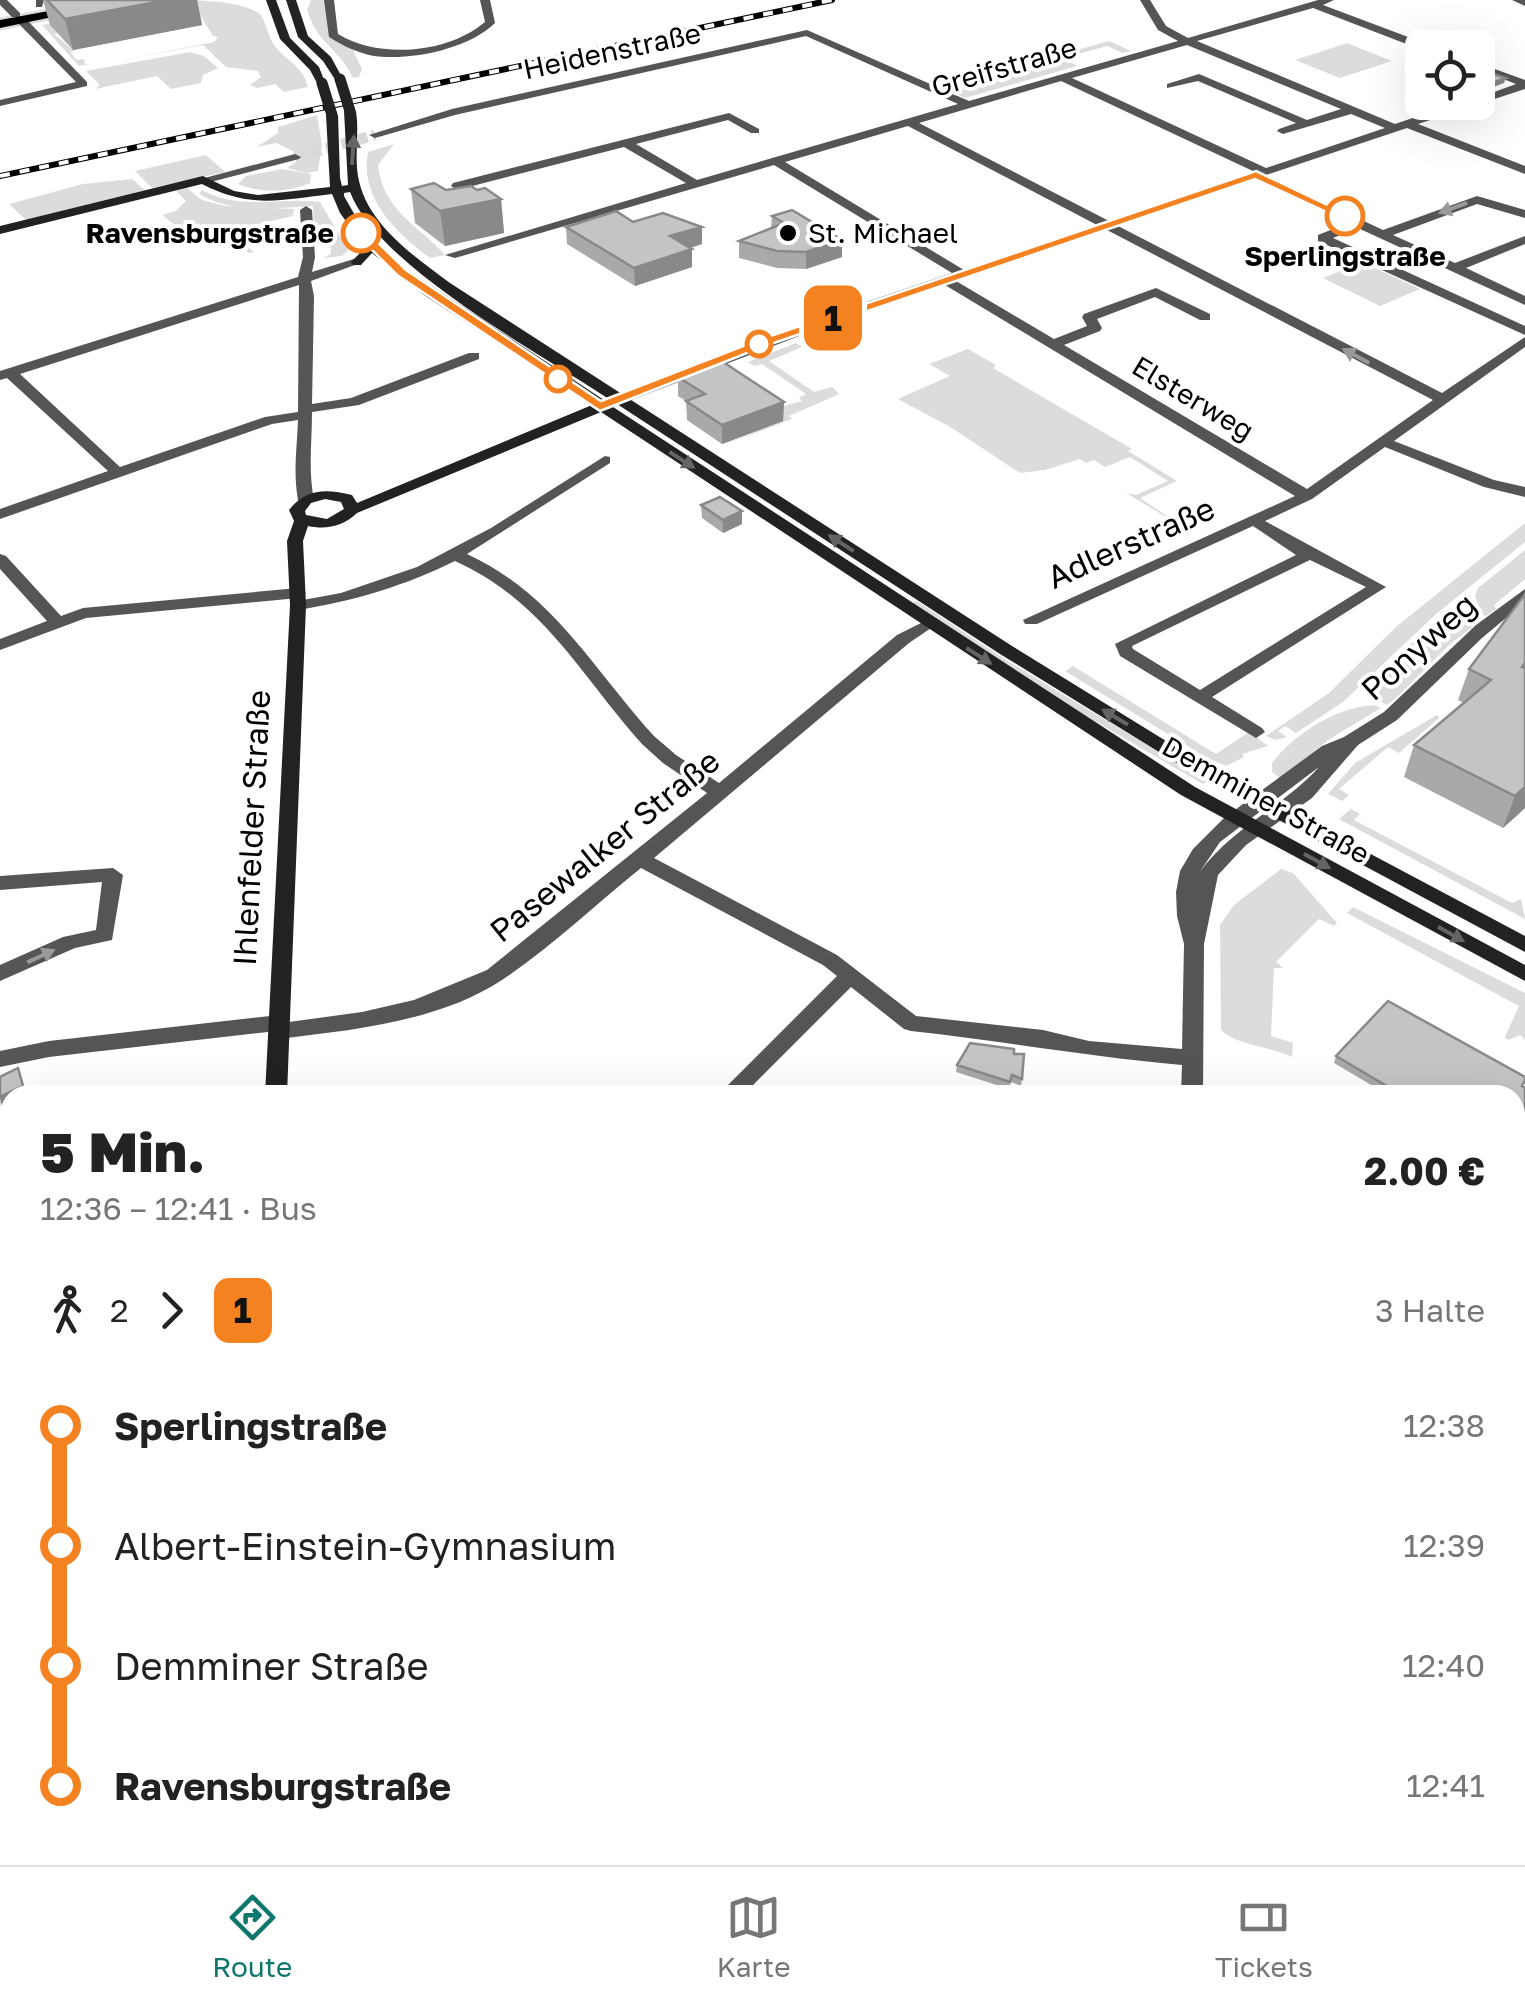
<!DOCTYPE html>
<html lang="de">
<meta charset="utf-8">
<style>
:root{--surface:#fff;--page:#f6f6f6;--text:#222;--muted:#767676;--line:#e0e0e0;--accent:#0f766e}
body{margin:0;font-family:"Golos Text",sans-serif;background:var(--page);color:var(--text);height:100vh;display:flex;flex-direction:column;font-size:38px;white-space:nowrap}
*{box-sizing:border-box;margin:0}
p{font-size:32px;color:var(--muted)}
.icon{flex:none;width:55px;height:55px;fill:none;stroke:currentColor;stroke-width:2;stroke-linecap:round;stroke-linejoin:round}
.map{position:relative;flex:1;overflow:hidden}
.details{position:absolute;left:0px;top:1085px;width:1525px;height:780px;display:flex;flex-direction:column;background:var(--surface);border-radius:30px 30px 0 0;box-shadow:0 10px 40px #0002}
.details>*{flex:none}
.badge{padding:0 20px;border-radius:15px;font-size:35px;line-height:65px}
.tools{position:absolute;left:1405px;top:30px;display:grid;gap:20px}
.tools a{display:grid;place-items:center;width:90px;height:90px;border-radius:15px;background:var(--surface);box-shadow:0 10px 40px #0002;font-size:50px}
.map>.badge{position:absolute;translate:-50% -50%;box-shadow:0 0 0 5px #fff}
.legs{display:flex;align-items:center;gap:15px;height:110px;padding:0 40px;font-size:32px}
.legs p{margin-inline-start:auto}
.headline{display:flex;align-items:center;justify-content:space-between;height:170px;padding:0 40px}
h1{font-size:55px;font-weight:800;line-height:75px}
ul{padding:0 40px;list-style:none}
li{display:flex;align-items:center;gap:35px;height:120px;font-size:38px}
li i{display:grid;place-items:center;width:15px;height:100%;margin:0 12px;background:currentColor}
li i::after{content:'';width:25px;height:25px;margin:-12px;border:8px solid;border-radius:50%;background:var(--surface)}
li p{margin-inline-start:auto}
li:first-child i{background:linear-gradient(#0000 50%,currentColor 0)}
li:last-child i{background:linear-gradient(currentColor 50%,#0000 0)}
.tabs{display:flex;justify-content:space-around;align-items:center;height:140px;border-top:2px solid var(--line);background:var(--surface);font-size:28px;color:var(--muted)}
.tabs a{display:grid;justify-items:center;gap:5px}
.tabs .selected{color:var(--accent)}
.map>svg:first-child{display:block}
.green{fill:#dcdcdc}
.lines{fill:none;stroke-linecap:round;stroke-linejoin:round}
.river{fill:#a3a3a3;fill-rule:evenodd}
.minor-tunnel{stroke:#d9d9d9;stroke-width:11;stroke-dasharray:11 5;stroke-linecap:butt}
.primary-casing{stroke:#dbdbdb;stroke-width:5}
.pedestrian{fill:#555;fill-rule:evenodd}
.minor{fill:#555;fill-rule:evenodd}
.secondary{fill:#222;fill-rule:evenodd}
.primary{fill:#000;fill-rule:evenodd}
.rail-casing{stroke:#000;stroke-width:6}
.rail{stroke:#fff;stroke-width:4;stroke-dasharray:10;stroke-linecap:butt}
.secondary-bridge{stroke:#222;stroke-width:11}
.wall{fill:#a9a9a9}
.shaded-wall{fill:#898989}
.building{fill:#c4c4c4;stroke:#898989;stroke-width:2.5}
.oneway{fill:#646464}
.oneway2{fill:#999}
.line-1{fill:#f58220;stroke:#fff;stroke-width:2.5}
.stop-1-dot{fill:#fff;stroke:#f58220;stroke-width:5}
.poi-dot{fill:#000;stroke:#fff;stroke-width:4}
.labels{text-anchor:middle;stroke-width:8;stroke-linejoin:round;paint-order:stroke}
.far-street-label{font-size:28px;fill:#000;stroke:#fff}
.far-stop-label{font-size:28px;font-weight:bold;fill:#000;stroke:#fff;text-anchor:end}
.far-poi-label{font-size:28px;fill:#000;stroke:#fff;text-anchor:start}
.street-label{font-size:32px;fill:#000;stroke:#fff}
</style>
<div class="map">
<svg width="1525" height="1865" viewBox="0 0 1525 1865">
<rect width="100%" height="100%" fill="#fff"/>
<path class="green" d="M169,0C195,0 244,0 261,15C268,27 268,40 279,51C291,63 304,69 308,87L284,92L275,84L257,88L250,85L261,77L258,71L226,67L203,45L126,59L214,42L218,37L213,36L197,10L54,34L74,51L70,52L77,60L84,59L85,64H90L79,66L42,25Z
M311,0H326L330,35L352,48L362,69L359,77L353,78C340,49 318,45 307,10Z
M1109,41L1131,51L1123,53L1107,46L1063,58L1077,66L965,98L944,88Z
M1347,43L1392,61L1340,78L1295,60Z
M190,52L204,56L218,68L203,75L201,83L171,89L157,76L95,89L100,85L86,71Z
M317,115L322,145L318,171L306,173L287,168L297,161L295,152L276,143L257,147L278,133V127Z
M394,144L378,165C383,212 420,226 445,255L430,258C396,233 359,197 368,152Z
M206,155L225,172L152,188L135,171Z
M282,169L311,174L310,183C288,193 260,193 238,184L246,176Z
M132,179L145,190L26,220L9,204L83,184Z
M187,188L202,200L225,206L294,209L293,216L227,231L254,252L249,253L225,235L194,243L190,237L179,240L173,235L183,231L162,215L176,211L186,201L176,191Z
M202,190C240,211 280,197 320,202L348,250L342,256L323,258L331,254V248L325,245L324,225L314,226L313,206C277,208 232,214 199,194Z
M1362,262L1420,289L1380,306L1323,278Z
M796,343L802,347L769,361L814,392L832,387L839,394L789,416L792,419L721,446L782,421L768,410L802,401L799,398L806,394L762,364L754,366L748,362Z
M968,349L996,365L993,368L1132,449L1128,451L1177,481L1140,498L1188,530L1126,493L1136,495L1168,481L1130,457L1105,467L1094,460L1086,463L1080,459L1045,470L1020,473L952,428L898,399L950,376L929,364Z
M1525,523V542L1436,614L1343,702L1296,733L1285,726L1278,731L1287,737L1275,740L1266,736L1329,693L1396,627Z
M1525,550V579L1494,605L1496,609L1486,616L1481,614L1475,596L1478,588Z
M917,601L1006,660L1207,781L1203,784L1046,693L911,604Z
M1465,615L1482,620L1450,644L1396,698L1387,705L1381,702L1377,682C1399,653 1429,620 1465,615Z
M1073,666L1216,754L1249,732L1268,746L1242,754L1244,757L1226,766L1207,758L1065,671Z
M1374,705L1381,708L1328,740L1281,779L1272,772V763C1295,733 1337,707 1374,705Z
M1437,715L1439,718L1399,753L1388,747L1339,789L1349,795L1342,801L1328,794L1355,763Z
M1351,809L1360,814L1354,820L1512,903L1521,899L1525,919L1339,819Z
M1281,869L1293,873L1337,923L1334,926L1319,919L1276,962L1283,968H1274L1271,1036L1293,1043L1292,1057C1270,1046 1235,1045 1221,1030L1220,925L1234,905Z
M1353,907L1525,993V1040L1520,1035L1508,1040L1505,1037L1519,1006L1347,913Z
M1515,1228L1525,1234V1417L1515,1410Z
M1525,1520V1865H1303V1855H1515V1534Z"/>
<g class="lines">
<path class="river" d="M1525,1532V1587L1515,1591V1536Z
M1515,1836L1525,1865H1474L1472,1855H1515Z"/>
<path class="minor-tunnel" d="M295,157L375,135"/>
<g class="primary-casing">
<path id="primary" d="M108,0H134L0,28V20Z"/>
</g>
<path class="pedestrian" d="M36,0H44L42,7H36Z"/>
<path class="minor" d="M0,0H7L20,13V17H12L0,5Z
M324,0H334L338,34C379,59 447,54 485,22L480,0H490L495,23C469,49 410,61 374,56C358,53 343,46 329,37Z
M1140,0H1150L1166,26L1188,38L1318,0H1334L1323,5L1432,46L1422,50L1313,8L1197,41L1395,124L1460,102H1478V98L1516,84L1478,69V63L1525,80V89L1418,124L1525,166V174L1407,128L1266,175L1383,230L1477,196L1525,210V218L1477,204L1393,235L1455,263L1525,236V244L1466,268L1525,296V305L1358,228L1333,238L1525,326V335L1318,241V235L1348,223L1255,179L1118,226L1442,393L1525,337V347L1394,441L1494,480L1525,487V497L1484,487L1385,447L1312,499L1265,521L1386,587L1212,697L1262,728L1265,732L1256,738L1120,656L1115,644L1296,555L1253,526L1037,624H1025L1023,620L1295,496L945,285L844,319L626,402H616V396L834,313L952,273L774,165L455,258L445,255L686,183L624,147L457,190L451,186L453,183L729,113L759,129V133H751L728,120L636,144L697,180L958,104L806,36L455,115L375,138L369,135L452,109L807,30L969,101L1178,41L1158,30ZM1187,45L1341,109L1307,120L1199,74L1167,84V88L1198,81L1296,123L1279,129L1277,131L1283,134L1351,114L1385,128L1266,168L1072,78ZM1061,81L1255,172L1109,221L919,123ZM908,126L1097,225L964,270L785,162ZM1107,230L1433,400L1307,489L1064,345L1100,331L1102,328L1097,319L1155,297L1200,320H1210V314L1156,288L1084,314L1082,317L1087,326L1054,339L956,281ZM1310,560L1366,587L1200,690L1133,649L1132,646Z
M1512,0H1525V6Z
M17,18H25L87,82V86L0,106V100L76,82L17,22Z
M295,154L301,157L299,159L203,184L197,180Z
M306,206L312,210L315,257L312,272L357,258L363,262L311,281L314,296L312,404L351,398L469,353H479V359L359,405L312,412C312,443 308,470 314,500L311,503H301L298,500C293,472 297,449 298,420L272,424L0,519V509L108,471L7,378L0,380V371L298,277L303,257L300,210ZM299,285L298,412L265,417L120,467L20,374Z
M605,456L610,457V463L467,554C554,594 592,668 654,736L676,755L719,783L897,635L929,619L937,624L909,643L654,858L837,955L916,1016L1043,1030L1089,1041L1182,1049L1184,944L1177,916L1176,892L1180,871L1193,849L1224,818L1322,746L1344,737L1384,712L1476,625L1525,589V602L1482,638L1397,720L1358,745L1312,798L1246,845L1218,875L1204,944L1203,1095H1181L1182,1065C1091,1057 1002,1041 911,1031L904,1029L851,987L743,1095H718L837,976L823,965L641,868C595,905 551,947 502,980C438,1022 352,1030 278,1039L268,1032L49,1057L0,1067V1051L49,1041L279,1015L289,1022L362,1012L414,1000L487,970L707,793L663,763L642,744C579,674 545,602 455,561C404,586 354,601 298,610L290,605L292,602L341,593L417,567L491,528ZM1319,767C1283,807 1231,828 1199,873L1220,842Z
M0,554L6,556L61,616L83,608L298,588L306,593L298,598L86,618L0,650V639L47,621L0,569Z
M113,868L123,875L112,940L75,948L0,981V965L63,937L96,930L102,882L0,890V876Z
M10,1631V1659L0,1660V1632Z
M624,1855H654L655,1865H625Z
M803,1855H833L835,1865H805Z
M977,1855H1007L1010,1865H980Z
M1155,1855H1185L1183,1865H1153Z"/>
<path class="secondary" d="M266,0H276L290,38L319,67L326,85H318L310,70L280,39Z
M286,0H296L308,36L331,57L344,81H336L323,61L298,37Z
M350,108L356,111L357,120C358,139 355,158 358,176C366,224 414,256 450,283L1012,646L1218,773L1525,936V952L1206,781L1000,654L617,404L613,407L1195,787L1525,965V981L1181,795L601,412L357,513C343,526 327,530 308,526L303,541L306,605L287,1095H265L290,605L287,541L294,521L289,510C307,488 326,489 352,495L357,503L592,405L424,295L372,253L361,265H353L351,262L359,254L362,243L340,213L332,194C279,200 251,209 202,184L0,234V226L203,176L234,191L258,195L330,187L326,115L332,112L338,115L340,178L342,186L348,185L344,111ZM350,192C378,266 541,354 609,399L604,400L403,267L361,226L344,196V193ZM325,499L341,502L344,509L327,519L306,515L305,511L311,503Z
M238,1855H268V1865H238Z"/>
<use href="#primary" class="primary"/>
<g class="rail-casing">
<path id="rail" d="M0,176L832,0"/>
</g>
<use href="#rail" class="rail"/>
<path class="secondary-bridge" d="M340,79L350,111
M322,83L332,115"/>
</g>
<path class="wall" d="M43,0H197L202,25L73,50L50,25Z
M411,189L477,190L501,199L504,233L445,246L415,223Z
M772,216L842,240V257L806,269L777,268L739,258V241L771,228Z
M633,222L702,244L690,248L692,249V267L635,286L567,244L566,227Z
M678,377L784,402L783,421L722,444L687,420L686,401L678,396Z
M701,505L742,511V524L723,533L702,518Z
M1525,594V808L1503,828L1404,777L1414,745L1464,703L1458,700L1469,669Z
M1014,1054L1022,1079L1021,1086L1011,1082L1009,1089L956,1072L957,1065Z
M1336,1056L1523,1086L1525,1111L1515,1123V1095H1388L1334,1063Z"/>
<path class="shaded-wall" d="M167,0H197L202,25L73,50L65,19Z
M1506,78L1504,83L1478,93V88Z
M501,199L504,233L445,246L440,211Z
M702,227V244L671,254L670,236Z
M842,240V257L806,269V252Z
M692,249V267L635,286L634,268Z
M784,402L783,421L722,444V425Z
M742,511V524L723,533V520Z
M1525,787V808L1503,828L1515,796Z
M18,1068L26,1092L21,1095H10V1100L1,1105L0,1097Z"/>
<path class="building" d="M47,0H167L65,19Z
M1478,69L1506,78L1478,88Z
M434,183L446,190L471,186L477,190L485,188L501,199L440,211L411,189Z
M792,210L842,240L806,252L777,251L739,241L784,223L772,216Z
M616,211L633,222L663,213L702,227L670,236L692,249L634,268L566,227Z
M720,360L784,402L722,425L686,401L705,394L678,377Z
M720,497L742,511L723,520L701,505Z
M1525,594V663L1522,667L1525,668V787L1515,796L1414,745L1491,680L1469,669Z
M1388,1001L1525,1077V1080L1522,1086L1525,1088V1108L1515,1120V1095H1402L1336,1056Z
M970,1043L1014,1049V1054H1024L1022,1079L1012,1075L1010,1082L957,1065Z
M18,1068L23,1086L0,1097V1077Z"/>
<defs><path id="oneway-solid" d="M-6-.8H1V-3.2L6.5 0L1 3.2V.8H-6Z" transform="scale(2.5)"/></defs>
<g class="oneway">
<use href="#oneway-solid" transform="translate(353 150) rotate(-86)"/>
<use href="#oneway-solid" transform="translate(682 460) rotate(33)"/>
<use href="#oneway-solid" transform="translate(841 543) rotate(-147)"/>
<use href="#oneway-solid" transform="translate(979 656) rotate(33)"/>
<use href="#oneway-solid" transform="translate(1115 717) rotate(-149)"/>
<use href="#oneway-solid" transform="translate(1317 861) rotate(29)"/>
<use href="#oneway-solid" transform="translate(1451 934) rotate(29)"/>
</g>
<g class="oneway2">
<use href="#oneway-solid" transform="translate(1453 208) rotate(160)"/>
<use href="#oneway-solid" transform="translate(1356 356) rotate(-152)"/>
<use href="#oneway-solid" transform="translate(41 956) rotate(-25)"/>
</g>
<path class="line-1" d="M1256,171L1351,216L1341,219L1255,179L765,346L600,411L397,275L355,233L365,230L406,270L601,401L756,341Z"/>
<g class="stop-1-dot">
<circle cx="1345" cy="216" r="18"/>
<circle cx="361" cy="233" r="18"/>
<circle cx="759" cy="344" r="12"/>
<circle cx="558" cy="379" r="12"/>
</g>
<circle class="poi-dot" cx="788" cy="233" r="10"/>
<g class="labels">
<g class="far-street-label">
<text transform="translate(612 51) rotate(-12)" y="10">Heidenstraße</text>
<text transform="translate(1004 67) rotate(-16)" y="10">Greifstraße</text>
<text transform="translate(1193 398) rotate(31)" y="10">Elsterweg</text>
<text transform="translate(1266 800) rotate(29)" y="10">Demminer Straße</text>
</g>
<g class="far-stop-label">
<text x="334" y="243">Ravensburgstraße</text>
<text x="1345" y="266" text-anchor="middle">Sperlingstraße</text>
</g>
<g class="far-poi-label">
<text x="808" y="243">St. Michael</text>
</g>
<g class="street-label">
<text transform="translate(1131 543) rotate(-24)" y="11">Adlerstraße</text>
<text transform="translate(1419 647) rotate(-42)" y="11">Ponyweg</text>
<text transform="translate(252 828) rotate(-87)" y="11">Ihlenfelder Straße</text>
<text transform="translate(605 846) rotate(-39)" y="11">Pasewalker Straße</text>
</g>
</g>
</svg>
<div class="tools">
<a><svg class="icon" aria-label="locate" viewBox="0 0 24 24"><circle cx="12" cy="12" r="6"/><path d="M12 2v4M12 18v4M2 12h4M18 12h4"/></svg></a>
</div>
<b class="badge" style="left:833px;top:318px;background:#f58220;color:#111">1</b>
<section class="details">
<div class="headline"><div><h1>5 Min.</h1><p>12:36 – 12:41 · Bus</p></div><b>2.00 €</b></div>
<div class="legs"><svg class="icon" aria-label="walk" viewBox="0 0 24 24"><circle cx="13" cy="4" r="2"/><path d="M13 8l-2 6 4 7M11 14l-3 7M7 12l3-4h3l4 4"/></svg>2<svg class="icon" aria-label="forward" viewBox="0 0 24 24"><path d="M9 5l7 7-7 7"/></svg><b class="badge" style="background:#f58220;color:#111">1</b><p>3 Halte</p></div>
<ul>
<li><i style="color:#f58220"></i><b>Sperlingstraße</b><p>12:38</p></li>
<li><i style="color:#f58220"></i><span>Albert-Einstein-Gymnasium</span><p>12:39</p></li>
<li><i style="color:#f58220"></i><span>Demminer Straße</span><p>12:40</p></li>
<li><i style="color:#f58220"></i><b>Ravensburgstraße</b><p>12:41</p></li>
</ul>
</section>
</div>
<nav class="tabs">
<a class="selected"><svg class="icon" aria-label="directions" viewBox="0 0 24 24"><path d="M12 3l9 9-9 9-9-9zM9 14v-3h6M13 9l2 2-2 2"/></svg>Route</a>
<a><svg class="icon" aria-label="map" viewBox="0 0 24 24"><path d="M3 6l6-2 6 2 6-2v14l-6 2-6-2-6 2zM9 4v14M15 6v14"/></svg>Karte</a>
<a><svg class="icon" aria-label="tickets" viewBox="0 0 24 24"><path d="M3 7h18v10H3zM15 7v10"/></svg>Tickets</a>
</nav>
